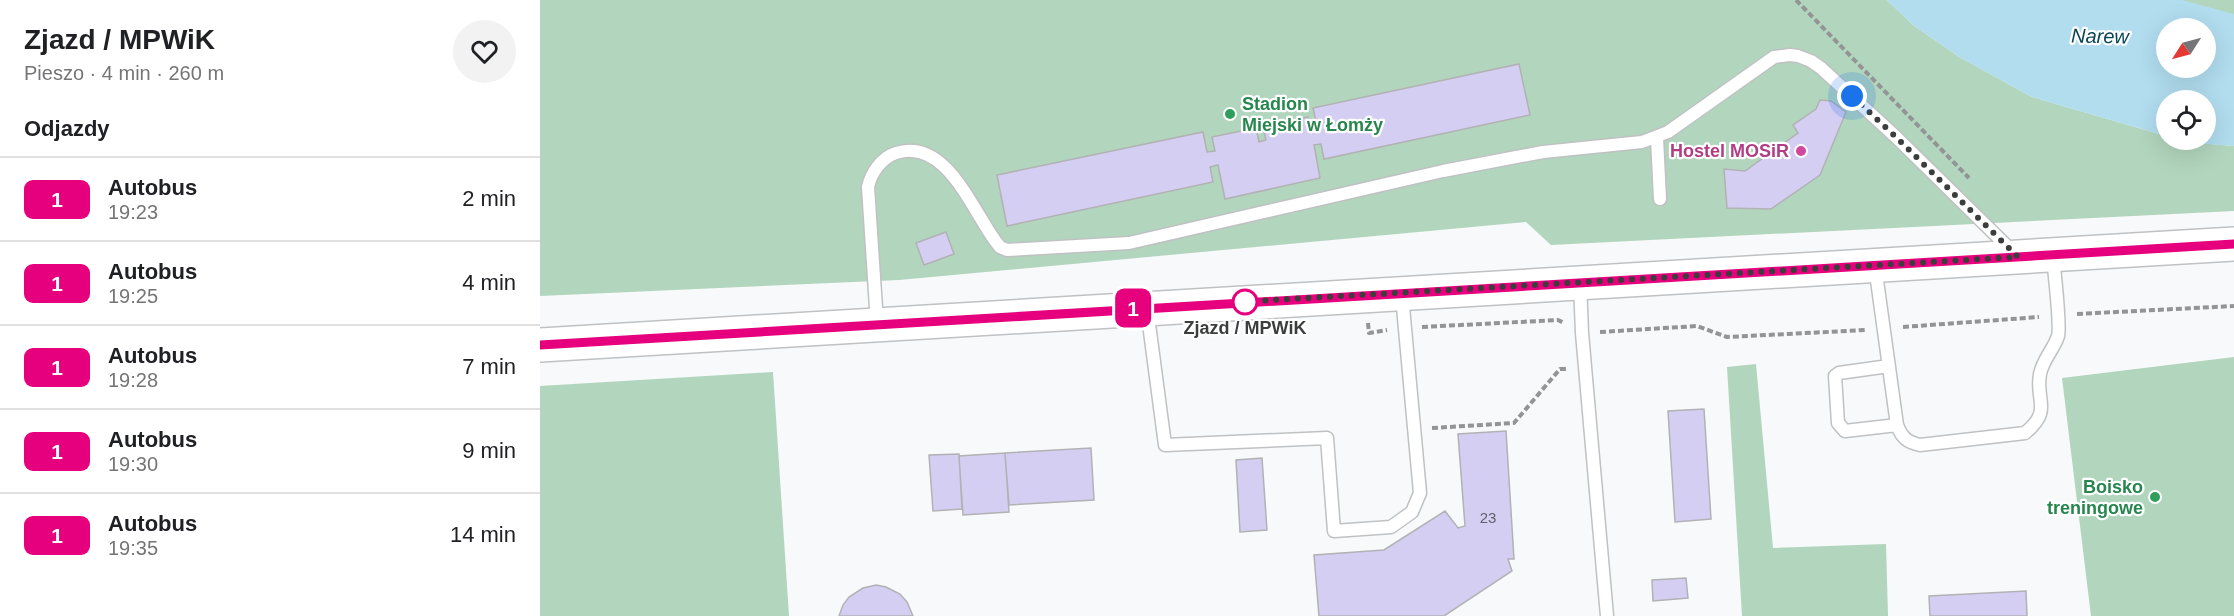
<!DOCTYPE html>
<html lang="pl">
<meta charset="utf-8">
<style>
:root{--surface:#fff;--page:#f2f2f2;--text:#202124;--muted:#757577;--line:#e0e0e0}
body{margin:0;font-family:Helvetica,sans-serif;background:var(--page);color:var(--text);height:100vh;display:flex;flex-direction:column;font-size:22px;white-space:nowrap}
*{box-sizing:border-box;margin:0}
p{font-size:20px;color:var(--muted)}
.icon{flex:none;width:33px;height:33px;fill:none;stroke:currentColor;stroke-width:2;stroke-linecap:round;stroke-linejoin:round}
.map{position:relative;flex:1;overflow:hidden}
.drawer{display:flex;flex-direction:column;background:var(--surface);width:540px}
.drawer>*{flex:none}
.badge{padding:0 12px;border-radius:9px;font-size:21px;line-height:39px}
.needle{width:39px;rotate:234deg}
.buttons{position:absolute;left:1616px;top:18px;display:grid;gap:12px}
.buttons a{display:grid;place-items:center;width:60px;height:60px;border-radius:50%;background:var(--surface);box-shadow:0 6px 24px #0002;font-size:30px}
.you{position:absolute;width:30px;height:30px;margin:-15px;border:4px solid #fff;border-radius:50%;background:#1a73e8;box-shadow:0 0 0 9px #1a73e833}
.map>.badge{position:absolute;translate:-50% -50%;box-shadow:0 0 0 3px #fff}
h2{padding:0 24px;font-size:22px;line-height:54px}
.round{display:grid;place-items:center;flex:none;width:63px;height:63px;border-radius:32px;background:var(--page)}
.head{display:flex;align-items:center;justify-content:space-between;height:102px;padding:0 24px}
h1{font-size:28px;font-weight:800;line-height:45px}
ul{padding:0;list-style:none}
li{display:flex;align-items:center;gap:18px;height:84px;padding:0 24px;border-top:2px solid var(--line)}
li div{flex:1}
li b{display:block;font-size:22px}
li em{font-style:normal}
li .badge{min-width:66px;font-weight:700;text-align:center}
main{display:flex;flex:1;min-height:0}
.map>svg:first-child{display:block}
.green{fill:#b2d5bd}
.water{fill:#b1ddef;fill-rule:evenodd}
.building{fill:#d5cef3;stroke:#b2b1b4;stroke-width:1.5}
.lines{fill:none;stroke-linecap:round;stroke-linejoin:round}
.service-casing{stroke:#bfc1c3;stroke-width:15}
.secondary-casing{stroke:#bfc1c3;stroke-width:36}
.path{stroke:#939495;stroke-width:4;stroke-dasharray:6 3;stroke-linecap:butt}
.service{stroke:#fff;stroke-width:12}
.secondary{stroke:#fff;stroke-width:33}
.line-casing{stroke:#fff;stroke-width:14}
.line{stroke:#e6007e;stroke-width:9}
.walk{stroke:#3c3d3d;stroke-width:6;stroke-dasharray:0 10.8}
.leisure-dot{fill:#2e9e5b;stroke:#fff;stroke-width:2}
.hotel-dot{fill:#d1479c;stroke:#fff;stroke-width:2}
.stop-dot{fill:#fff;stroke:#e6007e;stroke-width:3}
.labels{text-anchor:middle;stroke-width:4.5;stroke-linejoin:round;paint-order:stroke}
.number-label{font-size:15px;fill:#62616a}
.leisure-label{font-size:18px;font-weight:bold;fill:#27864d;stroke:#fff;text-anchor:start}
.hotel-label{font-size:18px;font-weight:bold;fill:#b23c85;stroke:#fff;text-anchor:end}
.stop-label{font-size:18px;font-weight:bold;fill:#3c3d3d;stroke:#fff}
.water-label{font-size:20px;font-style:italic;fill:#084658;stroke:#fff}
</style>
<main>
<section class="drawer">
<div class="head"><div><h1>Zjazd / MPWiK</h1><p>Pieszo · 4 min · 260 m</p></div><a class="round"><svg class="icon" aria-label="heart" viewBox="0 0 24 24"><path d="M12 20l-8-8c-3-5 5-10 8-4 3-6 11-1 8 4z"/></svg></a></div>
<h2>Odjazdy</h2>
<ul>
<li><span class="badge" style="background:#e6007e;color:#fff">1</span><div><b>Autobus</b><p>19:23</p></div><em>2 min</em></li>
<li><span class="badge" style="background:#e6007e;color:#fff">1</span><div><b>Autobus</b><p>19:25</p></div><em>4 min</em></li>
<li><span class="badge" style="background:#e6007e;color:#fff">1</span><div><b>Autobus</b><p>19:28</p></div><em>7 min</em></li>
<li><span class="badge" style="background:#e6007e;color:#fff">1</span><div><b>Autobus</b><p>19:30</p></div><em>9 min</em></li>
<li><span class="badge" style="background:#e6007e;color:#fff">1</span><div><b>Autobus</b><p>19:35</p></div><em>14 min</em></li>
</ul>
</section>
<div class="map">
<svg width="1694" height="616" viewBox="0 0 1694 616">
<rect width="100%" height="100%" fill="#f7f9fb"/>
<path class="green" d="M0,0H1347L1373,25L1421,58L1492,97L1626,136V140L1694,146V211L1011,245L986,222L359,280L0,296Z
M1593,0H1694V36L1665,28Z
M1694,357V616H1551L1522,378Z
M1216,364L1233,548L1346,544L1348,616H1202L1187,367Z
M233,372L249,616H0V386Z"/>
<path class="water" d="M1347,0H1642L1694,14V146L1652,143L1640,140H1665V100H1626V136L1492,97L1421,58L1373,25ZM1626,28H1665V68H1626Z"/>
<path class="building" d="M979,64L990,115L784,159L781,144L774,145L780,178L685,199L678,165L670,167L673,182L467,226L457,175L663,132L667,152L675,151L672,137L716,128L719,142L726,140L723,127L768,117L771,130L778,129L773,108Z
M1280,100L1291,101L1306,112L1280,175L1231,209L1187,208L1184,169L1205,171L1258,133L1253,125L1276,109Z
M406,232L414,254L384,265L376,243Z
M1164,409L1171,519L1135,522L1128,411Z
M966,431L974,559H968L972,571L904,616H779L774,555L844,550L905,511L918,528L925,526L918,434Z
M551,448L554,500L469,505L465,453Z
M465,453L469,512L423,515L419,456Z
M419,454L422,509L393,511L389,455Z
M722,458L727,530L700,532L696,460Z
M1146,578L1148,598L1113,601L1112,580Z
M336,585L346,587L360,594L367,602L373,616H299L303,605L309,597L323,588Z
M1486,591L1487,616H1390L1389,596Z"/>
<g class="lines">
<g class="service-casing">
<path id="service" d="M1117,138L1120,199
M1335,266L1357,425C1362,438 1367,442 1380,445L1485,433C1513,410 1495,401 1500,374C1503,359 1514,349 1518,336C1521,325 1514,271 1513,256
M1040,283L1042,333L1067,616
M607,309L625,445L787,438L794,531L851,527L872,512L880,493L862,296
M337,323L328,187C331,173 341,158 356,153C406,137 432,210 456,242L460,247L467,250L589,243L903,171L1003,152L1102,142L1128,132L1234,57L1250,55L1258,56L1271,61L1281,68L1357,138L1473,252
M1349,366L1299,373L1295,376L1298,423L1305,431L1357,425"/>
</g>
<g class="secondary-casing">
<path id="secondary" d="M0,345L1694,244"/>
</g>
<path class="path" d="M1256,0L1429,178
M1537,314L1694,306
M828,323L829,333L847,330
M882,327L1018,320L1024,323
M1363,327L1499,317
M1060,332L1157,326L1187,337L1326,330
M892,428L974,423L1020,369H1028"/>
<use href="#service" class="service"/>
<use href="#secondary" class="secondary"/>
</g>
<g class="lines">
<g class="line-casing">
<path id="line" d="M0,345L1694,244"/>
</g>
<use href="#line" class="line"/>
<path class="walk" d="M705,302H699L1478,257L1357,138L1312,96"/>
</g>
<g class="leisure-dot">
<circle cx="690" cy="114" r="6"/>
<circle cx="1615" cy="497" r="6"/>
</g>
<circle class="hotel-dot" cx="1261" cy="151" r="6"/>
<circle class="stop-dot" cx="705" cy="302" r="12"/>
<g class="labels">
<g class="number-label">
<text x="948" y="523">23</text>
</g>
<g class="leisure-label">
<text x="702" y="110">Stadion<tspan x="702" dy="21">Miejski w Łomży</tspan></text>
<text x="1603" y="493" text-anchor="end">Boisko<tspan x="1603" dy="21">treningowe</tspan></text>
</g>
<g class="hotel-label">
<text x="1249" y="157">Hostel MOSiR</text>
</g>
<g class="stop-label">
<text x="705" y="334">Zjazd / MPWiK</text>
</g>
<g class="water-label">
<text transform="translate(1560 36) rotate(1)" y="7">Narew</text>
</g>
</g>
</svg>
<div class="buttons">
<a><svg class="needle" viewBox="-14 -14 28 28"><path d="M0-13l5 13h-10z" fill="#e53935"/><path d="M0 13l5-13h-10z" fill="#757577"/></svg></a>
<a><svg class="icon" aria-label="locate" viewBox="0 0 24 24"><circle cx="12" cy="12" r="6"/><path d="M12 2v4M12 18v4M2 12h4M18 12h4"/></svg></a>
</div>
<div class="you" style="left:1312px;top:96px"></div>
<b class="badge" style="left:593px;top:308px;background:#e6007e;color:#fff">1</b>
</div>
</main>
